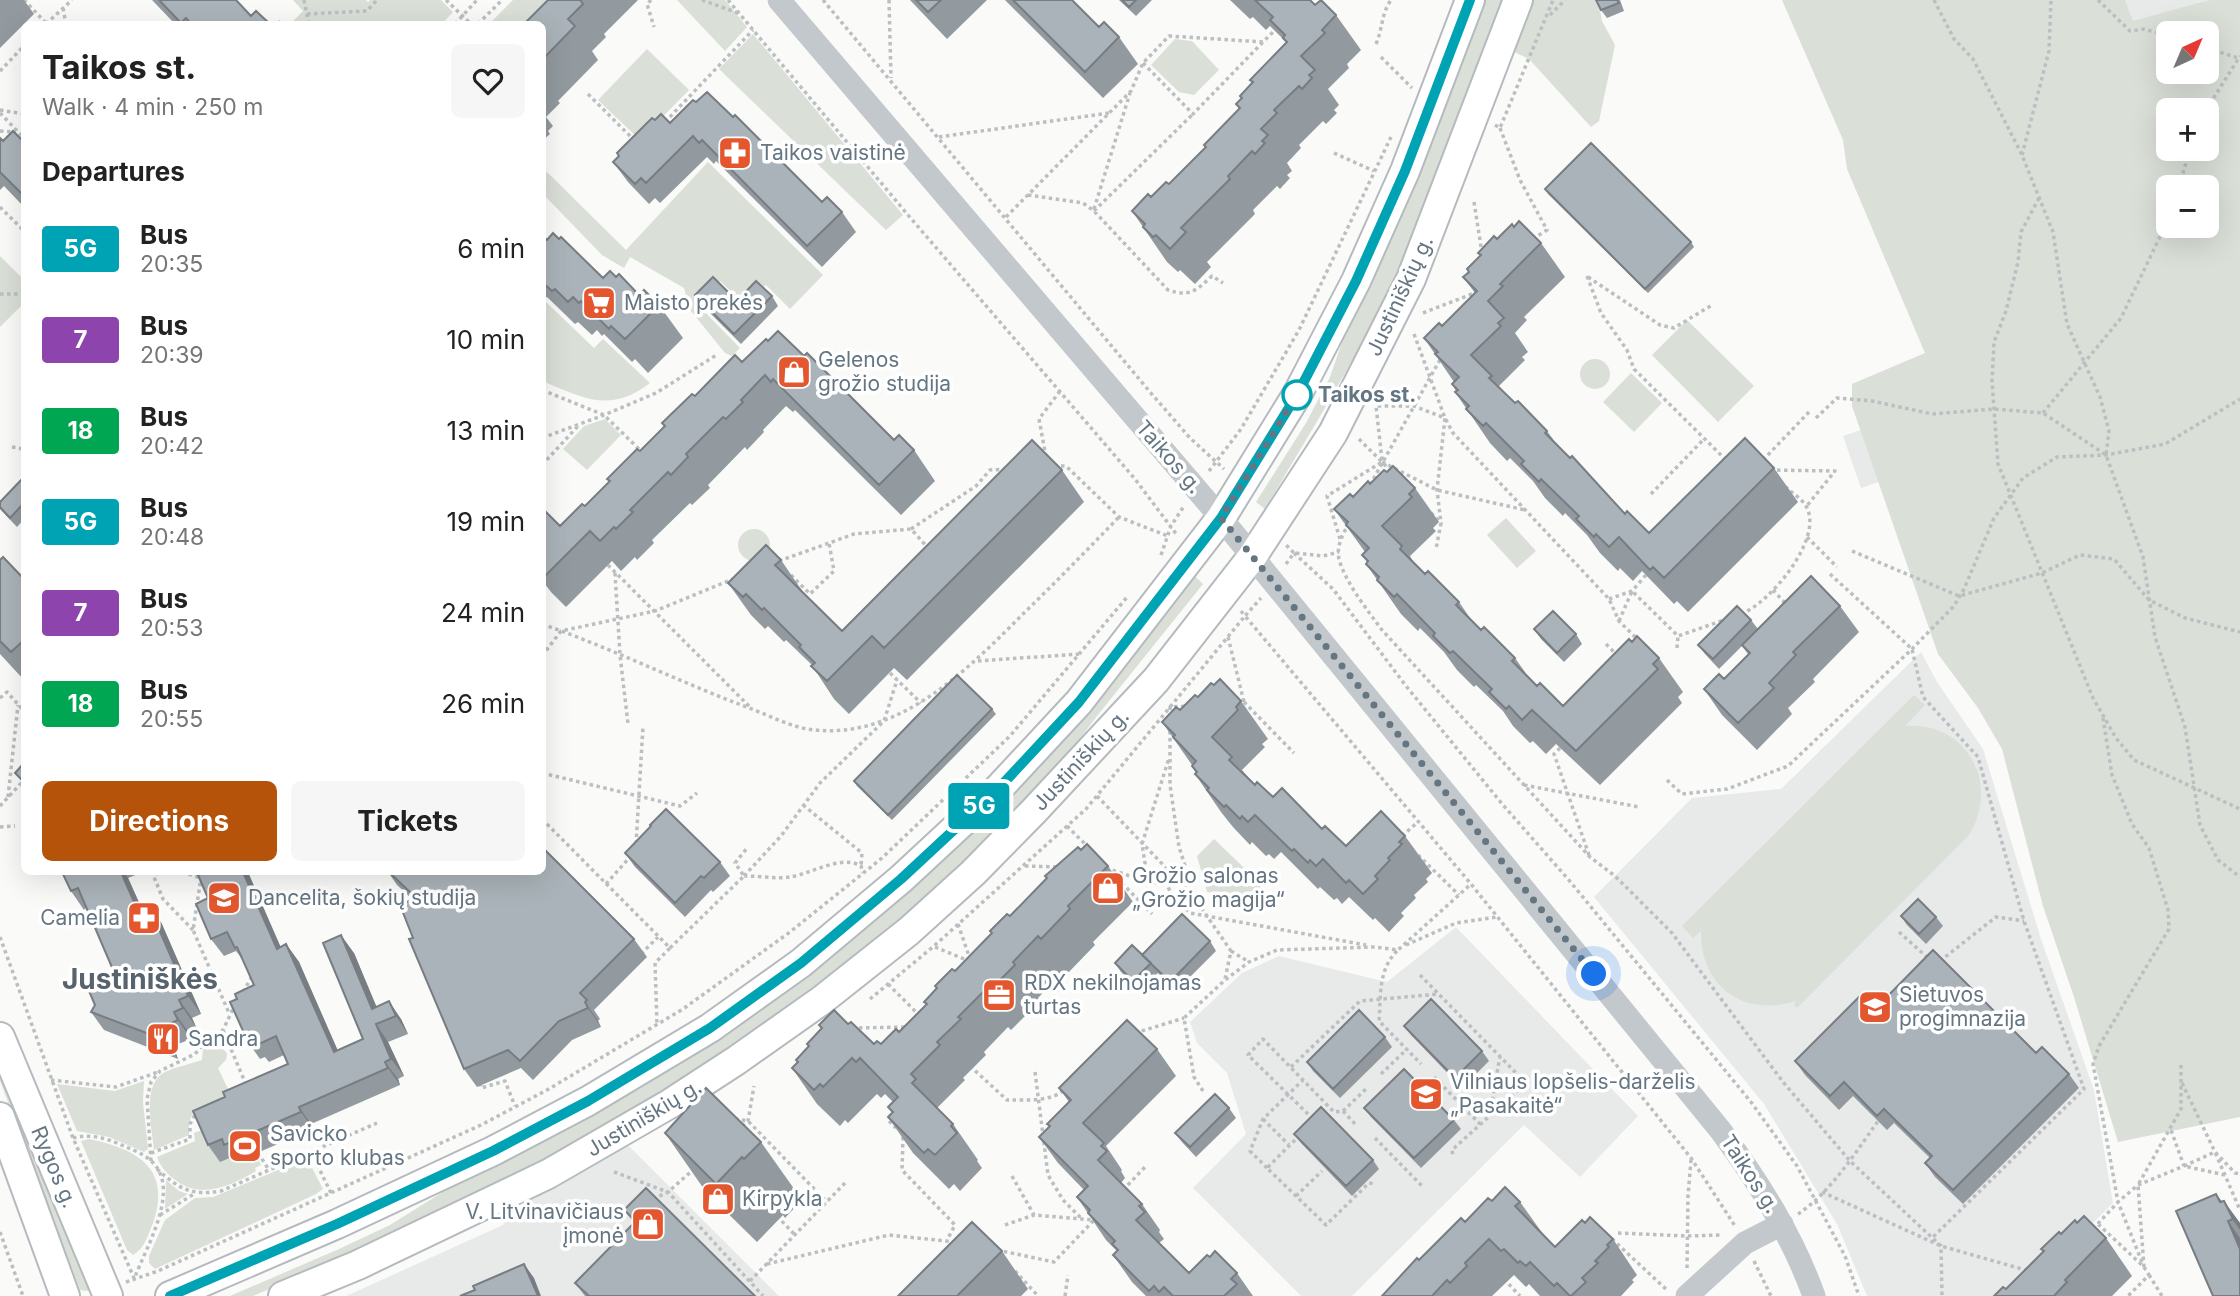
<!DOCTYPE html>
<meta charset="utf-8">
<style>
:root{--surface:#fff;--page:#f6f6f6;--text:#222;--muted:#767676;--accent:#b45309}
body{margin:0;font-family:Inter,sans-serif;background:var(--page);color:var(--text);height:100vh;display:flex;flex-direction:column;font-size:26px;white-space:nowrap}
*{box-sizing:border-box;margin:0}
p{font-size:23px;color:var(--muted)}
.icon{flex:none;width:38px;height:38px;fill:none;stroke:currentColor;stroke-width:2;stroke-linecap:round;stroke-linejoin:round}
.map{position:relative;flex:1;overflow:hidden}
.details{position:absolute;left:21px;top:21px;width:525px;height:854px;display:flex;flex-direction:column;background:var(--surface);border-radius:10px;box-shadow:0 7px 28px #0002}
.details>*{flex:none}
.badge{padding:0 14px;border-radius:5px;font-size:24px;line-height:46px}
.needle{width:46px;rotate:44deg}
.tools{position:absolute;left:2156px;top:21px;display:grid;gap:14px}
.tools a{display:grid;place-items:center;width:63px;height:63px;border-radius:10px;background:var(--surface);box-shadow:0 7px 28px #0002;font-size:35px}
.you{position:absolute;width:35px;height:35px;margin:-18px;border:5px solid #fff;border-radius:50%;background:#1a73e8;box-shadow:0 0 0 10px #1a73e833}
.map>.badge{position:absolute;translate:-50% -50%;box-shadow:0 0 0 4px #fff}
h2{padding:0 21px;font-size:26px;line-height:63px}
.round{display:grid;place-items:center;flex:none;width:74px;height:74px;border-radius:10px;background:var(--page)}
.overview{display:flex;align-items:center;justify-content:space-between;height:119px;padding:0 21px}
h1{font-size:33px;font-weight:700;line-height:52px}
.cta{display:flex;gap:14px;margin-top:auto;padding:14px 21px}
.cta a{flex:1;height:80px;border-radius:10px;background:var(--accent);color:#fff;font-size:28px;font-weight:700;line-height:80px;text-align:center}
.cta a+a{background:var(--page);color:var(--text)}
ul{padding:0;list-style:none}
li{display:flex;align-items:center;gap:21px;height:91px;padding:0 21px}
li div{flex:1}
li b{display:block;font-size:26px}
li em{font-style:normal}
li .badge{min-width:77px;font-weight:700;text-align:center}
.map>svg:first-child{display:block}
.built{fill:#e8e9e9}
.green{fill:#dadfd7;fill-rule:evenodd}
.lines{fill:none;stroke-linecap:round;stroke-linejoin:round}
.major-casing{stroke:#b5babe;stroke-width:32}
.path{stroke:#bbbfc2;stroke-width:3.5;stroke-dasharray:3.5 3.5;stroke-linecap:butt}
.minor{stroke:#c3c8cc;stroke-width:23}
.major{stroke:#fff;stroke-width:28}
.wall{fill:#929a9f}
.shaded-wall{fill:#777d82}
.building{fill:#aab3b9;stroke:#777d82;stroke-width:2}
.line-casing{stroke:#fff;stroke-width:16}
.line{stroke:#00a3b4;stroke-width:10}
.walk{stroke:#657683;stroke-width:7;stroke-dasharray:0 12.6}
.stop-dot{fill:#fff;stroke:#00a3b4;stroke-width:3.5}
.labels{text-anchor:middle;stroke-width:7;stroke-linejoin:round;paint-order:stroke}
.poi-label{font-size:21px;fill:#657683;stroke:#fff;text-anchor:start}
.street-label{font-size:21px;fill:#657683;stroke:#fff}
.stop-label{font-size:21px;font-weight:bold;fill:#657683;stroke:#fff;text-anchor:start}
.district-label{font-size:28px;font-weight:bold;fill:#57646e;stroke:#fff}
</style>
<div class="map">
<svg width="2240" height="1296" viewBox="0 0 2240 1296">
<rect width="100%" height="100%" fill="#fafaf8"/>
<path class="built" d="M2125,0H2209L2133,22Z
M1861,430L1879,482L1861,488L1843,436Z
M1921,652L1937,682L1983,749L2041,939L2094,1090L2113,1203L2020,1296H1867L1837,1224L1764,1104L1594,897L1692,798L1781,789Z
M1456,927L1638,1116L1580,1177L1524,1125L1352,1296H1301L1193,1188L1246,1134L1227,1073L1197,1043L1190,1022L1242,973L1279,956L1387,982Z
M628,1145L779,1296H346L503,1225L511,1210L521,1202Z"/>
<path class="green" d="M293,0H366L368,2L370,0H441L453,12L442,24H290L303,11Z
M513,0H581L542,24H489Z
M677,0H725L747,27L725,51Z
M1479,0H1504C1464,104 1430,212 1379,311C1344,378 1304,443 1265,509L1256,502L1306,423L1330,377L1350,319Z
M1529,0H1598L1602,21L1615,45L1599,121L1591,127L1529,59L1512,51Z
M1782,0H2125L2133,21L2209,0H2240V1117L2118,1142L2074,997L2043,906L2002,749L1978,708L1938,654L1852,406V384L1925,353L1847,169L1843,140ZM2168,33H2207V72H2168ZM2168,110H2207V149H2168ZM2168,187H2207V226H2168Z
M753,34L903,215L886,230L719,69Z
M1175,39L1192,41L1219,70L1194,95L1179,92L1151,65Z
M647,49L689,90L640,140L598,100Z
M708,162L823,275L790,309L766,285L745,305L720,281L698,305L740,348L732,356L725,353L691,311L684,288L630,257L624,268L602,255L543,194V176L547,172L626,250Z
M0,256L24,280V303L0,327Z
M546,302L594,348L603,339L650,383C612,412 587,400 547,383L542,379L543,306Z
M1687,320L1754,386L1718,422L1652,355Z
M1580 374a15 15 0 1 1 30 0a15 15 0 1 1-30 0Z
M1631,373L1662,403L1634,432L1603,402Z
M605,419L621,435L587,470L563,449L584,426Z
M1506,518L1536,551L1517,568L1487,535Z
M738 545a16 16 0 1 1 32 0a16 16 0 1 1-32 0Z
M1195,576L1203,584L1097,716L1031,804L912,915L825,985L691,1078L572,1146L416,1226L253,1296H230L339,1249L390,1225L459,1182L710,1042L1105,689Z
M1914,695L1925,705L1905,726C1966,721 2001,783 1969,835L1797,1008L1794,1005L1796,1001C1743,1018 1700,986 1701,931L1693,938L1682,926Z
M1214,839L1262,885L1249,903L1207,892L1197,856Z
M214,1042L220,1044L227,1054L226,1060L218,1068L228,1089C214,1114 187,1096 189,1135L154,1150C152,1128 141,1084 165,1072C176,1067 190,1064 202,1060L203,1048Z
M0,1058L90,1288L88,1291L80,1290L0,1081Z
M144,1081L143,1102L148,1149L144,1152L109,1137L77,1131L57,1084L115,1091Z
M205,1129L234,1156L237,1162L256,1154L261,1165L255,1168L256,1171C233,1185 203,1199 178,1182C168,1175 161,1168 157,1157L195,1141L194,1133Z
M89,1139C137,1149 172,1168 153,1223C148,1235 145,1248 133,1255L127,1250L81,1141Z
M307,1158L323,1189L316,1194L155,1269L149,1263V1256L165,1220L195,1198L213,1197Z
M166,1180L179,1191L188,1194L165,1209Z"/>
<g class="lines">
<g class="major-casing">
<path id="major" d="M0,1037L108,1296
M0,1117L65,1296
M170,1296L337,1224L493,1151L588,1101L710,1028L801,963L901,879L999,788L1079,702L1221,518L1298,393L1356,281L1405,171L1470,0
M283,1296L358,1265L548,1174L671,1103L737,1060L822,1000L909,931L973,873L1033,812L1156,680L1252,557L1333,433L1411,279L1518,0"/>
</g>
<path class="path" d="M24,0L46,23
M304,0L309,24
M446,0L471,24
M651,0L647,4L654,27
M702,0L738,13
M728,0L908,215L1135,479L1177,535
M823,0L1150,392L1190,438L1224,469
M889,0L891,78
M1934,0L1954,39L1973,59L2022,155L2053,232L2067,324L2100,397L2109,431L2106,455
M2098,0L2130,31L2144,29L2168,36
M63,8L66,24
M307,14L367,11L377,0
M1550,15L1565,0
M46,24L72,0
M279,24L281,20
M455,24L477,0
M478,24L502,0
M1376,44C1383,28 1381,14 1391,0
M2207,48L2238,58
M1381,57L1412,88
M1143,63L1193,114L1263,42
M0,71L24,46
M588,94L635,141
M0,110L24,114
M2206,110L2240,56
M0,113L24,138
M665,122L753,30
M1495,125L1500,128L1553,0
M1500,128L1520,180L1547,230L1534,238
M0,131L15,132
M939,137L1109,113
M1334,153L1374,171
M2022,155L2049,51L2051,0
M2179,187L2190,149
M1028,195L1083,203L1094,211L1168,290C1190,297 1196,291 1212,276L1223,283
M2039,198L2021,232L2018,262L2006,311L1994,342L1992,381L1998,464L2093,698L2116,738L2134,760L2240,809
M1474,202L1482,253
M0,207L24,231
M1094,209L1130,93
M1094,211L1193,114
M1006,217L1131,91L1143,63L1169,36L1263,42L1276,29
M1587,276L1601,313L1627,350L1634,369L1727,461
M1588,277L1660,325L1674,328L1712,305
M0,294H24
M1423,313L1477,292
M1414,334L1445,418L1453,433L1609,599L1619,621L1638,640
M542,390L604,415L643,453
M2043,413L2121,318L2168,220
M1816,418L1837,398L1872,401L1932,414L1994,409L2043,413L2106,455L2143,557L2155,637L2185,727L2200,825L2218,860L2240,877
M542,438L604,415L656,393L718,354
M1359,439L1392,472
M12,447L24,449
M1046,457L1039,419L1060,391
M1382,460L1376,406H1414L1445,418L1437,490L1441,523
M1763,460L1810,411
M1382,462L1437,490L1525,510
M542,465L578,426
M1054,466H1066L1119,517L1168,536
M1770,470L1835,471L1806,507
M1209,471L1241,429L1299,330L1391,137
M1370,485L1441,358
M1651,494L1704,439
M1431,513L1441,523L1436,549
M1349,523C1343,534 1336,546 1339,559C1345,582 1368,611 1382,630L1590,857L1615,876L1672,933L1783,1082L1850,1161L1941,1246L1942,1296
M911,529L976,486L990,470L1008,469
M1807,537L1837,567
M1340,539L1327,496L1382,462
M1852,551L1959,596L2042,573L2080,555L2114,559L2149,600L2185,618L2240,632
M1294,553L1333,589L1406,686L1503,805L1568,879L1751,1102L1797,1166L1845,1256L1859,1296
M1296,553L1323,556L1339,552
M1161,555L1171,526L1184,506
M779,561L854,534L911,529L929,549
M1286,564L1294,553L1286,545
M608,565L751,708
M615,573L620,655L628,724
M1830,574L1912,649L1923,697L1978,757L2024,921L2084,1089L1933,1237
M791,575L810,594L834,571L829,543
M1773,590L1786,604
M1609,599L1632,591L1646,575
M1241,611L1245,616L1261,598
M1741,614C1769,604 1825,538 1806,506C1802,499 1792,493 1786,487
M1619,621L1632,591L1678,636L1727,619
M542,624C613,649 680,682 749,708C771,716 792,728 815,730C901,739 970,667 1025,612C1057,581 1088,549 1119,517
M1228,637L1244,702
M1606,644L1617,655
M1677,648L1678,636
M542,656L561,631L655,611L733,579
M978,661L1079,654
M890,673L921,703
M0,698L7,692L24,711
M1237,703L1244,702L1294,753
M1170,717V707L1188,706
M1170,731V785L1179,847L1196,900L1231,951L1225,979
M1560,748L1554,754L1589,855
M542,773L680,806L697,793
M1667,780L1682,794L1727,789L1788,766L1912,649L1954,606L1964,589L1994,518L2023,478L2057,457L2106,455L2165,444L2240,399
M1524,785L1639,807
M1097,796L1195,898
M8,797L18,705
M803,805L862,853L861,866
M0,806L24,780
M542,819L670,948L655,963L657,1025
M1067,826L1088,847
M0,827L15,826
M1402,836L1419,821
M636,844L643,727
M1418,855L1459,895
M1025,866L1059,867
M1106,868L1148,882L1167,884
M158,872L154,877L163,899L193,930
M182,872L201,878
M1112,873L1152,914
M1172,875L1167,884L1171,894L1190,913L1366,945
M744,876L781,836L820,783L884,721L897,680
M744,876C759,876 776,879 790,877C811,874 842,854 861,866L863,873
M203,877L201,878L193,930L229,1013
M606,884L630,857
M1144,906L1148,882L1142,844L1169,758
M958,924L970,959
M1899,932L1929,959
M0,937L73,1138L134,1278
M1406,945L1456,923L1498,917
M935,947L969,961
M670,948L744,876L735,863L748,847
M1231,951L1249,962
M1397,951C1378,970 1381,995 1379,1021L1421,1064
M641,954L658,937
M1940,961L1996,917L2024,921
M1420,975L1526,1083L1452,1150L1453,1157
M888,984L919,1015
M243,992L253,975
M870,999L934,946L1086,809L1245,616L1471,884
M852,1028L908,1027
M223,1030L247,1087
M1135,1033L1184,1018
M970,1066L1007,1100C1025,1100 1051,1102 1064,1090
M1291,1067L1360,1001L1439,994
M1035,1072L1048,1175L1063,1200L1082,1219
M1381,1074L1407,1049
M1434,1077L1480,1124
M51,1080L116,1087L158,1072
M480,1083L481,1088L505,1081L515,1106
M2182,1083L2215,1152L2235,1173L2240,1174
M1203,1091L1194,1077L1184,1018L1225,980L1249,962L1277,950L1375,947L1398,950L1471,884L1691,1158L1735,1226
M1343,1111L1356,1125
M1490,1114L1500,1056
M735,1119L748,1121L827,1202
M1263,1119L1289,1145
M1313,1119L1248,1055L1263,1039L1334,1112L1343,1111L1368,1087
M889,1121L896,1128
M742,1126L748,1121L754,1086
M1300,1135L1267,1168L1326,1225L1369,1183L1375,1184
M903,1137L902,1170L955,1225L947,1240
M73,1138C91,1133 109,1139 126,1147C134,1150 143,1154 150,1160C183,1187 146,1247 135,1277
M1375,1138L1423,1187
M311,1152L331,1193
M151,1153L190,1139V1124L197,1111
M258,1153L269,1170
M151,1161L147,1099L151,1082L160,1071L195,1054L206,1041L223,1030L235,1005
M1267,1168L1250,1151L1263,1119L1303,1080
M157,1169C179,1189 191,1196 221,1191L377,1123
M614,1172L668,1192L763,1296
M2225,1175L2184,1166L2215,1152L2240,1210
M1012,1176L1034,1215
M1123,1190L1147,1165
M1822,1192L1941,1246L2029,1271
M1296,1196L1322,1171
M653,1199L668,1192L694,1169
M1798,1214C1830,1193 1856,1152 1878,1121
M160,1215L194,1194
M777,1216L795,1235
M2098,1224L2144,1267L2149,1275L2128,1296
M1005,1225L1034,1215L1094,1220
M2093,1229L2118,1202L2093,1064L2099,1046L2169,929L2168,910L2149,848L2132,824L2112,775L2103,718
M0,1232L23,1296
M1618,1233L1687,1236L1721,1235
M1612,1239L1668,1291
M997,1250L1054,1262L1096,1218
M1754,1261L1771,1296
M2142,1262L2118,1202L2138,1185L2184,1166L2171,1130
M767,1264L889,1235L955,1242
M2144,1267L2138,1185L2181,1109V1065
M1687,1268L1688,1196L1691,1160
M1015,1271L1038,1296
M2149,1275L2162,1296
M1504,1279L1520,1296
M750,1281L845,1183
M126,1282L158,1271L481,1125L547,1090L683,1009L790,932L882,858L1010,736L1128,596
M1065,1296L1068,1275"/>
<path class="minor" d="M779,0L1221,518L1721,1131C1759,1183 1792,1235 1814,1296
M1687,1296L1745,1243L1782,1224"/>
<use href="#major" class="major"/>
</g>
<path class="wall" d="M0,0H24L34,14L0,48Z
M152,0H236L251,16L270,24H175Z
M547,0H638L604,34L606,37L592,51L598,60L558,101L560,103L546,117L553,126L548,131L550,134L542,141V24Z
M910,0H987L947,39Z
M1005,0H1072L1099,27L1119,37L1138,64L1103,98Z
M1119,0H1152L1136,16Z
M1230,0H1310L1315,5L1336,15L1361,50L1347,64L1349,68L1328,89L1339,105L1334,110L1337,113L1326,124L1323,121L1299,145L1301,148L1287,163L1292,171L1287,175L1290,178L1280,189L1277,186L1253,210L1255,214L1207,262L1211,267L1195,284L1180,270L1178,272L1167,262L1132,211L1169,184L1206,147L1204,145L1239,109L1236,104L1242,99L1252,83L1250,80L1287,43L1270,26L1266,30L1253,17L1250,19Z
M1596,0H1620L1624,11L1607,18L1601,10Z
M696,102L733,117L822,202L842,212L856,232L822,267L716,161L714,164L707,157L660,203L655,198L649,204L628,182L613,162L619,156L617,153L655,120L670,123Z
M0,138L3,141L24,142V207L4,186L0,190Z
M1545,189L1691,242L1694,247L1648,293L1548,194Z
M1514,227L1541,243L1565,277L1524,317L1527,320L1515,333L1528,352L1522,357L1525,360L1499,386L1515,403L1547,431L1558,446L1625,514L1649,533L1774,468L1798,502L1688,612L1677,601L1674,604L1642,571L1633,581L1620,568L1618,571L1600,553L1587,535L1565,513L1563,516L1545,498L1533,481L1510,458L1507,461L1490,443L1455,392L1456,391L1452,384L1454,382L1424,338L1442,326L1475,293L1463,277L1469,272L1467,269L1480,256L1478,253Z
M542,236L547,240L559,239L603,278L616,277L639,295L659,305L683,338L648,373L635,359L632,362L604,334L602,336L597,330L592,335L578,322L575,324L547,297L545,298L542,295Z
M695,295L737,301L772,296L778,306L741,344L702,305Z
M768,341L804,356L894,440L914,450L935,481L901,515L795,410L793,412L786,406L763,430L764,432L747,450L745,447L708,485L710,488L692,505L690,503L652,540L654,543L637,560L635,557L621,571L612,561L566,607L551,592L542,580V508L560,526L585,506L609,482L607,479L640,451L665,426L662,423L695,396L742,362Z
M1062,470L1084,502L907,680L894,668L849,714L834,699L811,664L786,640L784,642L768,626L765,629L751,615L728,583L781,560L803,592L842,631Z
M1387,472L1415,488L1439,522L1433,528L1436,531L1410,556L1414,563L1425,574L1459,602L1470,618L1481,630L1515,658L1527,675L1537,686L1563,706L1632,642L1659,658L1683,692L1678,697L1682,703L1600,785L1556,744L1546,754L1533,741L1530,743L1513,726L1503,711L1476,685L1474,687L1457,670L1444,652L1420,628L1418,631L1401,614L1366,564L1367,562L1362,555L1365,552L1334,509Z
M24,477V519L17,527L0,509V502Z
M0,560L24,579V680L0,654Z
M1840,606L1859,632L1813,679L1815,682L1788,708L1792,714L1757,750L1722,715L1704,689L1724,679L1748,654L1742,646L1719,669L1705,654L1698,645L1751,620L1758,629Z
M1534,629L1576,634L1582,644L1564,662L1541,639Z
M1214,685L1241,701L1268,739L1262,744L1265,747L1242,770L1255,785L1322,829L1346,846L1405,836L1432,873L1426,879L1428,882L1414,895L1416,898L1401,913L1404,916L1389,932L1375,918L1373,920L1349,897L1342,904L1337,898L1334,900L1320,887L1318,889L1281,852L1274,859L1269,854L1266,856L1252,842L1250,845L1233,827L1221,812L1195,774L1196,773L1192,766V765L1162,722Z
M992,709L996,714L892,820L857,786L854,781Z
M1081,850L1108,866L1133,902L1093,942L1095,945L1066,975L1063,972L1038,998L1040,1001L1011,1030L1008,1027L984,1052L986,1055L963,1078L965,1080L937,1108L953,1124L978,1160L977,1161L982,1168L960,1191L954,1184L949,1189L913,1153L888,1117L892,1113L888,1107L893,1102L885,1094L881,1098L877,1094L848,1123L845,1120L840,1126L817,1104L792,1068L798,1063L796,1060L809,1047L807,1044L822,1029L819,1025L848,1024L874,1044H881L899,1032L926,1004L955,971L992,934L990,931L1010,916Z
M625,853L720,862L730,876L713,892L711,890L685,917L635,867Z
M62,872H143L128,878L141,907L148,904L161,922L201,1014L192,1018L196,1027L187,1030L191,1039L173,1046L178,1059L104,1030L91,1012L114,972L86,908L84,910L71,891Z
M388,872H542L634,939L647,957L594,1010L600,1019L598,1021L601,1027L572,1040L533,1080L521,1068L477,1087L464,1069L413,938L412,899L397,885Z
M196,904L281,947L286,944L299,962L337,1050L363,1039L354,953L376,1007L401,1019L408,1034L388,1042L404,1076L398,1079L400,1085L311,1124L313,1129L236,1162L232,1157L220,1162L208,1145L225,1097L288,1064L284,1055L269,1062L265,1057L260,1059L248,1042L237,999L254,985L243,960L236,951L224,956L211,939Z
M1901,916L1936,917L1943,926L1926,944L1907,925Z
M1210,941L1216,951L1176,991L1158,973L1140,990L1121,972L1115,963L1143,955Z
M1876,1008L2036,1053L2069,1074L2079,1088L1963,1204L1935,1177L1925,1163L1930,1158L1894,1123L1887,1130L1853,1096L1839,1110L1805,1075L1795,1061Z
M1404,1026L1482,1051L1489,1061L1462,1088L1411,1035Z
M1385,1037L1392,1047L1340,1098L1313,1071L1307,1062Z
M1157,1049L1176,1076L1106,1146L1122,1170L1121,1171L1125,1178L1121,1183L1142,1204L1160,1230L1159,1232L1164,1239L1159,1243L1189,1273L1210,1257L1237,1273L1253,1296H1146L1132,1282L1113,1255L1117,1251L1106,1240L1077,1197L1084,1190L1058,1163L1039,1137L1049,1126L1069,1102L1059,1088Z
M1229,1108L1236,1118L1196,1157L1182,1142L1175,1133Z
M1364,1108L1454,1120L1461,1129L1421,1168L1371,1117Z
M665,1133L761,1142L802,1200L785,1218L783,1215L757,1242L706,1192Z
M1294,1134L1373,1160L1379,1169L1352,1196L1301,1143Z
M2216,1194L2240,1223V1296Z
M1492,1201L1520,1202L1543,1234L1555,1247L1585,1223L1613,1239L1637,1275L1632,1280L1634,1282L1621,1296H1540L1529,1284L1526,1287L1514,1275L1492,1296H1382L1419,1260L1465,1222Z
M624,1210L755,1296H585L575,1283L634,1223Z
M2077,1223L2106,1238L2132,1276L2112,1296H1994L2006,1289L2043,1252L2041,1249Z
M1002,1251L1028,1289L1021,1296H898Z"/>
<path class="shaded-wall" d="M121,872H124L128,878L150,927L137,909Z
M243,872H248L289,966L277,949Z
M148,904L161,922L201,1014L188,996Z
M341,935L354,953L383,1022L372,1009Z
M286,944L299,962L346,1069L334,1052Z
M179,1000L192,1018L196,1027L183,1008Z
M389,1001L401,1019L408,1034L396,1016Z
M585,1002L598,1021L601,1027L588,1008Z
M174,1012L187,1030L191,1039L178,1020Z
M376,1024L388,1042L404,1076L391,1059Z
M160,1028L173,1046L178,1059L165,1040Z
M385,1062L398,1079L400,1085L388,1068Z
M299,1107L311,1124L313,1129L301,1112Z
M2216,1194L2230,1214L2224,1201L2240,1223V1230L2220,1202Z
M2228,1221L2240,1238V1249Z
M524,1264L534,1278L541,1296H538Z"/>
<path class="building" d="M159,0H236L251,16L256,11L270,24H196L193,22L191,24L186,18L181,23Z
M548,0H581V1L583,4L568,19L575,26L542,60V24H524Z
M916,0H941L928,12Z
M1013,0H1072L1099,27L1104,22L1119,37L1085,72Z
M1122,0H1136L1129,7Z
M1255,0H1310L1315,5L1321,0L1336,15L1322,30L1325,33L1301,56L1315,70L1309,75L1312,78L1302,89L1299,86L1274,110L1277,113L1261,129L1268,135L1262,141L1265,143L1255,154L1252,151L1228,176L1230,179L1181,228L1186,232L1170,249L1156,235L1153,237L1143,227L1145,224L1132,211L1148,194L1151,197L1166,182L1169,184L1206,147L1204,145L1240,108L1236,104L1242,98L1240,96L1253,82L1250,80L1287,42L1283,38L1285,35L1270,20L1273,17Z
M1596,0H1617L1619,3L1601,10Z
M707,92L733,117L735,115L822,202L827,197L842,212L807,246L702,140L699,143L693,136L646,183L641,178L635,184L613,162L619,156L617,153L652,118L655,120L661,114L670,123L693,100L696,102Z
M13,131L24,142V192L22,194L0,172V138L3,141Z
M1591,143L1691,242L1645,289L1545,189Z
M1519,221L1541,243L1500,284L1503,286L1488,301L1504,318L1498,323L1501,326L1471,355L1492,376L1489,378L1515,403L1518,401L1547,431L1545,433L1570,458L1572,456L1625,514L1627,511L1649,533L1745,438L1774,468L1664,578L1653,567L1650,570L1619,537L1609,547L1596,534L1594,537L1576,519L1579,516L1541,479L1539,482L1521,464L1524,461L1486,423L1483,426L1466,409L1469,406L1455,392L1458,390L1452,384L1459,377L1435,354L1438,352L1424,338L1439,323L1442,326L1477,291L1463,277L1469,272L1467,269L1481,255L1478,253L1494,236L1497,239L1512,224L1514,227Z
M553,233L559,239L561,237L603,278L610,271L616,277L619,274L639,295L644,290L659,305L625,339L611,326L609,329L581,301L579,303L573,297L568,302L555,289L552,291L542,282V236L547,240Z
M713,277L737,301L756,281L772,296L734,334L695,295Z
M778,331L804,356L807,353L894,440L899,435L914,450L879,485L773,379L771,382L765,375L741,400L743,402L726,419L723,417L686,454L688,457L671,475L668,472L630,510L633,512L616,529L614,527L600,541L590,531L545,576L542,574V508L560,526L582,504L585,506L610,481L607,479L637,449L640,451L665,426L662,423L692,394L695,396L735,355L742,362L766,339L768,341Z
M1032,440L1062,470L884,648L872,636L827,681L811,666L815,663L799,647L801,645L764,608L762,610L746,594L743,597L728,583L766,545L781,560L775,565L842,631Z
M1393,466L1415,488L1409,494L1412,497L1382,526L1402,546L1400,549L1425,574L1428,571L1459,602L1456,605L1481,630L1484,627L1515,658L1512,661L1537,686L1540,683L1563,706L1629,639L1632,642L1637,636L1659,658L1653,664L1658,669L1576,751L1532,710L1522,720L1509,706L1506,709L1489,692L1492,689L1453,651L1450,653L1433,636L1435,633L1397,594L1394,597L1377,580L1379,577L1366,564L1368,561L1362,555L1369,548L1346,525L1348,522L1334,509L1350,494L1353,497L1368,481L1370,484L1384,470L1387,472Z
M24,477V503L10,518L0,507V502Z
M3,557L24,579V640L11,652L0,641V560Z
M1811,576L1840,606L1793,652L1796,655L1769,683L1774,688L1738,723L1704,689L1719,674L1724,679L1750,653L1742,645Z
M1737,606L1751,620L1713,659L1698,645Z
M1553,611L1576,634L1557,653L1534,629Z
M957,675L992,709L888,815L854,781Z
M1220,679L1241,701L1236,707L1238,710L1212,737L1232,757L1229,760L1255,785L1257,782L1273,797L1282,788L1322,829L1325,826L1346,846L1381,811L1405,836L1399,842L1402,844L1388,858L1390,860L1375,876L1378,879L1363,894L1349,880L1346,883L1323,859L1316,866L1310,860L1308,863L1294,849L1292,851L1255,815L1248,822L1242,816L1240,819L1226,805L1224,807L1207,790L1209,788L1195,774L1197,772L1192,766L1196,761L1173,737L1175,735L1162,722L1176,707L1180,710L1195,695L1198,697L1211,683L1214,685Z
M24,763V782L15,773Z
M666,809L720,862L704,878L701,876L675,903L625,853L651,826L650,825Z
M1087,844L1108,866L1068,906L1070,909L1041,939L1038,936L1013,962L1015,965L986,994L983,992L958,1017L961,1019L937,1042L940,1045L911,1074L916,1079L912,1083L953,1124L951,1126L957,1133L935,1155L928,1149L924,1153L888,1117L893,1112L888,1107L898,1097L860,1058L856,1062L852,1058L823,1087L820,1084L814,1090L792,1068L798,1062L796,1060L809,1046L807,1044L822,1028L819,1025L834,1010L848,1024L851,1022L874,1044L877,1041L881,1044L896,1029L899,1032L927,1004L924,1002L937,988L935,986L952,969L955,971L992,933L990,931L1007,914L1010,916L1047,878L1045,876L1078,847L1081,850Z
M542,847L634,939L580,993L587,1000L585,1002L588,1008L559,1021L520,1061L508,1050L464,1069L409,939L413,938L400,905L416,898L389,872H542Z
M62,872H121L137,909L148,904L188,996L179,1000L183,1008L174,1012L178,1020L160,1028L165,1040L91,1012L95,1005L86,984L114,972L78,888L71,891Z
M206,872H243L277,949L286,944L334,1052L363,1039L323,943L341,935L372,1009L389,1001L396,1016L376,1024L391,1059L385,1062L388,1068L299,1107L301,1112L224,1145L222,1139L208,1145L193,1111L225,1097L223,1092L288,1064L276,1036L257,1045L254,1039L248,1042L230,1002L237,999L235,994L254,985L237,947L235,948L227,932L211,939L196,904L208,898L198,875Z
M1918,899L1936,917L1919,934L1901,916Z
M1182,914L1210,941L1170,982L1142,955Z
M1132,945L1151,963L1133,981L1115,963Z
M1933,950L2036,1053L2042,1047L2069,1074L1953,1190L1925,1163L1932,1156L1884,1109L1877,1116L1844,1082L1830,1096L1795,1061L1862,994L1876,1008Z
M1431,999L1482,1051L1455,1078L1404,1026Z
M1359,1010L1385,1037L1333,1089L1307,1062Z
M1127,1020L1157,1049L1083,1123L1104,1143L1101,1146L1107,1151L1098,1160L1142,1204L1139,1206L1145,1212L1136,1220L1189,1273L1207,1255L1210,1257L1215,1251L1237,1273L1231,1279L1237,1284L1224,1296H1173L1164,1287L1159,1292L1154,1286L1149,1291L1113,1255L1118,1250L1112,1244L1115,1241L1088,1213L1090,1210L1077,1197L1088,1186L1039,1137L1050,1126L1047,1124L1071,1100L1059,1088Z
M1404,1069L1454,1120L1414,1158L1364,1108Z
M706,1088L761,1142L744,1159L742,1157L716,1184L665,1133Z
M1215,1094L1229,1108L1190,1147L1175,1133Z
M1321,1107L1373,1160L1346,1186L1294,1134Z
M1505,1187L1520,1202L1515,1206L1555,1247L1582,1220L1585,1223L1590,1217L1613,1239L1607,1245L1609,1247L1595,1261L1598,1263L1582,1278L1586,1282L1571,1296H1570L1557,1283L1554,1286L1530,1262L1526,1266L1520,1261L1518,1263L1504,1249L1501,1251L1489,1239L1465,1263L1467,1266L1450,1283L1447,1280L1432,1296H1382L1417,1258L1419,1260L1461,1218L1465,1222L1488,1198L1492,1201Z
M646,1188L755,1296H589L575,1283L636,1221L624,1210Z
M2216,1194L2220,1202L2224,1201L2233,1219L2228,1221L2240,1249V1296H2213L2176,1211Z
M2084,1216L2106,1238L2065,1280L2067,1282L2054,1296H1994L2003,1287L2006,1289L2044,1251L2041,1249L2059,1232L2061,1234L2075,1220L2077,1223Z
M972,1222L1002,1251L957,1296H898Z
M524,1264L538,1296H460L475,1290L473,1286Z"/>
<g class="lines">
<g class="line-casing">
<path id="line" d="M170,1296L337,1224L493,1151L588,1101L710,1028L801,963L901,879L999,788L1079,702L1221,518L1298,393L1356,281L1405,171L1470,0"/>
</g>
<use href="#line" class="line"/>
<path class="walk" d="M1297,395L1298,393L1221,518L1594,974"/>
</g>
<defs>
<g id="pharmacy-square" transform="scale(1.75)"><rect x="-9" y="-9" width="18" height="18" rx="4" fill="#e4572e" stroke="#fff"/><path d="M-2-6h4v4h4v4h-4v4h-4v-4h-4v-4h4Z" fill="#fff"/></g>
<g id="supermarket-square" transform="scale(1.75)"><rect x="-9" y="-9" width="18" height="18" rx="4" fill="#e4572e" stroke="#fff"/><path d="M-6-5.5h2.5l.6 2H6L4.5 2H-2.5L-4.4-4H-6ZM-1.5 3.2a1.3 1.3 0 1 0 .1 0ZM3 3.2a1.3 1.3 0 1 0 .1 0Z" fill="#fff"/></g>
<g id="shop-square" transform="scale(1.75)"><rect x="-9" y="-9" width="18" height="18" rx="4" fill="#e4572e" stroke="#fff"/><path d="M-5-2.5h2.3a2.7 3.5 0 0 1 5.4 0H5L5.5 6h-11ZM-1.5-2.5h3a1.5 2.3 0 0 0-3 0Z" fill="#fff"/></g>
<g id="school-square" transform="scale(1.75)"><rect x="-9" y="-9" width="18" height="18" rx="4" fill="#e4572e" stroke="#fff"/><path d="M0-5L7-2L0 1L-7-2ZM-4 1L0 2.5L4 1V4Q0 6-4 4Z" fill="#fff"/></g>
<g id="office-square" transform="scale(1.75)"><rect x="-9" y="-9" width="18" height="18" rx="4" fill="#e4572e" stroke="#fff"/><path d="M-6-3h4V-5.5h4V-3h4V5H-6ZM-1-4.5V-3h2v-1.5ZM-6 0V1H6V0Z" fill="#fff"/></g>
<g id="restaurant-square" transform="scale(1.75)"><rect x="-9" y="-9" width="18" height="18" rx="4" fill="#e4572e" stroke="#fff"/><path d="M-5-6h1v4h1v-4h1v4h1v-4h1v5L-1.5 .5V6h-2V.5L-5-1ZM5-6V6H3V1.5H1.5Q1.5-4 5-6Z" fill="#fff"/></g>
<g id="stadium-square" transform="scale(1.75)"><rect x="-9" y="-9" width="18" height="18" rx="4" fill="#e4572e" stroke="#fff"/><path d="M0-5a6.5 5 0 1 0 0 10a6.5 5 0 1 0 0-10ZM-3.5-1.8h7v3.6h-7Z" fill="#fff"/></g>
</defs>
<g fill-rule="evenodd">
<use href="#pharmacy-square" x="735" y="153"/>
<use href="#supermarket-square" x="599" y="303"/>
<use href="#shop-square" x="794" y="372"/>
<use href="#shop-square" x="1108" y="888"/>
<use href="#school-square" x="224" y="898"/>
<use href="#pharmacy-square" x="144" y="918"/>
<use href="#office-square" x="999" y="995"/>
<use href="#school-square" x="1875" y="1007"/>
<use href="#restaurant-square" x="163" y="1039"/>
<use href="#school-square" x="1426" y="1094"/>
<use href="#stadium-square" x="245" y="1146"/>
<use href="#shop-square" x="718" y="1199"/>
<use href="#shop-square" x="648" y="1224"/>
</g>
<circle class="stop-dot" cx="1297" cy="395" r="14"/>
<g class="labels">
<g class="poi-label">
<text x="760" y="160">Taikos vaistinė</text>
<text x="624" y="310">Maisto prekės</text>
<text x="818" y="367">Gelenos<tspan x="818" dy="24">grožio studija</tspan></text>
<text x="1132" y="883">Grožio salonas<tspan x="1132" dy="24">„Grožio magija“</tspan></text>
<text x="248" y="905">Dancelita, šokių studija</text>
<text x="120" y="925" text-anchor="end">Camelia</text>
<text x="1024" y="990">RDX nekilnojamas<tspan x="1024" dy="24">turtas</tspan></text>
<text x="1899" y="1002">Sietuvos<tspan x="1899" dy="24">progimnazija</tspan></text>
<text x="188" y="1046">Sandra</text>
<text x="1450" y="1089">Vilniaus lopšelis-darželis<tspan x="1450" dy="24">„Pasakaitė“</tspan></text>
<text x="270" y="1141">Savicko<tspan x="270" dy="24">sporto klubas</tspan></text>
<text x="742" y="1206">Kirpykla</text>
<text x="624" y="1219" text-anchor="end">V. Litvinavičiaus<tspan x="624" dy="24">įmonė</tspan></text>
</g>
<g class="street-label">
<text transform="translate(1400 296) rotate(-65)" y="7">Justiniškių g.</text>
<text transform="translate(1169 457) rotate(49)" y="7">Taikos g.</text>
<text transform="translate(1081 760) rotate(-47)" y="7">Justiniškių g.</text>
<text transform="translate(644 1118) rotate(-31)" y="7">Justiniškių g.</text>
<text transform="translate(54 1167) rotate(67)" y="7">Rygos g.</text>
<text transform="translate(1750 1174) rotate(57)" y="7">Taikos g.</text>
</g>
<g class="stop-label">
<text x="1318" y="402">Taikos st.</text>
</g>
<g class="district-label">
<text x="140" y="989">Justiniškės</text>
</g>
</g>
</svg>
<div class="tools">
<a><svg class="needle" viewBox="-14 -14 28 28"><path d="M0-13l5 13h-10z" fill="#e53935"/><path d="M0 13l5-13h-10z" fill="#767676"/></svg></a>
<a>+</a>
<a>−</a>
</div>
<div class="you" style="left:1594px;top:974px"></div>
<b class="badge" style="left:979px;top:806px;background:#00a3b4;color:#fff">5G</b>
<section class="details">
<div class="overview"><div><h1>Taikos st.</h1><p>Walk · 4 min · 250 m</p></div><a class="round"><svg class="icon" aria-label="heart" viewBox="0 0 24 24"><path d="M12 20l-8-8c-3-5 5-10 8-4 3-6 11-1 8 4z"/></svg></a></div>
<h2>Departures</h2>
<ul>
<li><span class="badge" style="background:#00a3b4;color:#fff">5G</span><div><b>Bus</b><p>20:35</p></div><em>6 min</em></li>
<li><span class="badge" style="background:#8e44ad;color:#fff">7</span><div><b>Bus</b><p>20:39</p></div><em>10 min</em></li>
<li><span class="badge" style="background:#00a651;color:#fff">18</span><div><b>Bus</b><p>20:42</p></div><em>13 min</em></li>
<li><span class="badge" style="background:#00a3b4;color:#fff">5G</span><div><b>Bus</b><p>20:48</p></div><em>19 min</em></li>
<li><span class="badge" style="background:#8e44ad;color:#fff">7</span><div><b>Bus</b><p>20:53</p></div><em>24 min</em></li>
<li><span class="badge" style="background:#00a651;color:#fff">18</span><div><b>Bus</b><p>20:55</p></div><em>26 min</em></li>
</ul>
<div class="cta"><a>Directions</a><a>Tickets</a></div>
</section>
</div>
